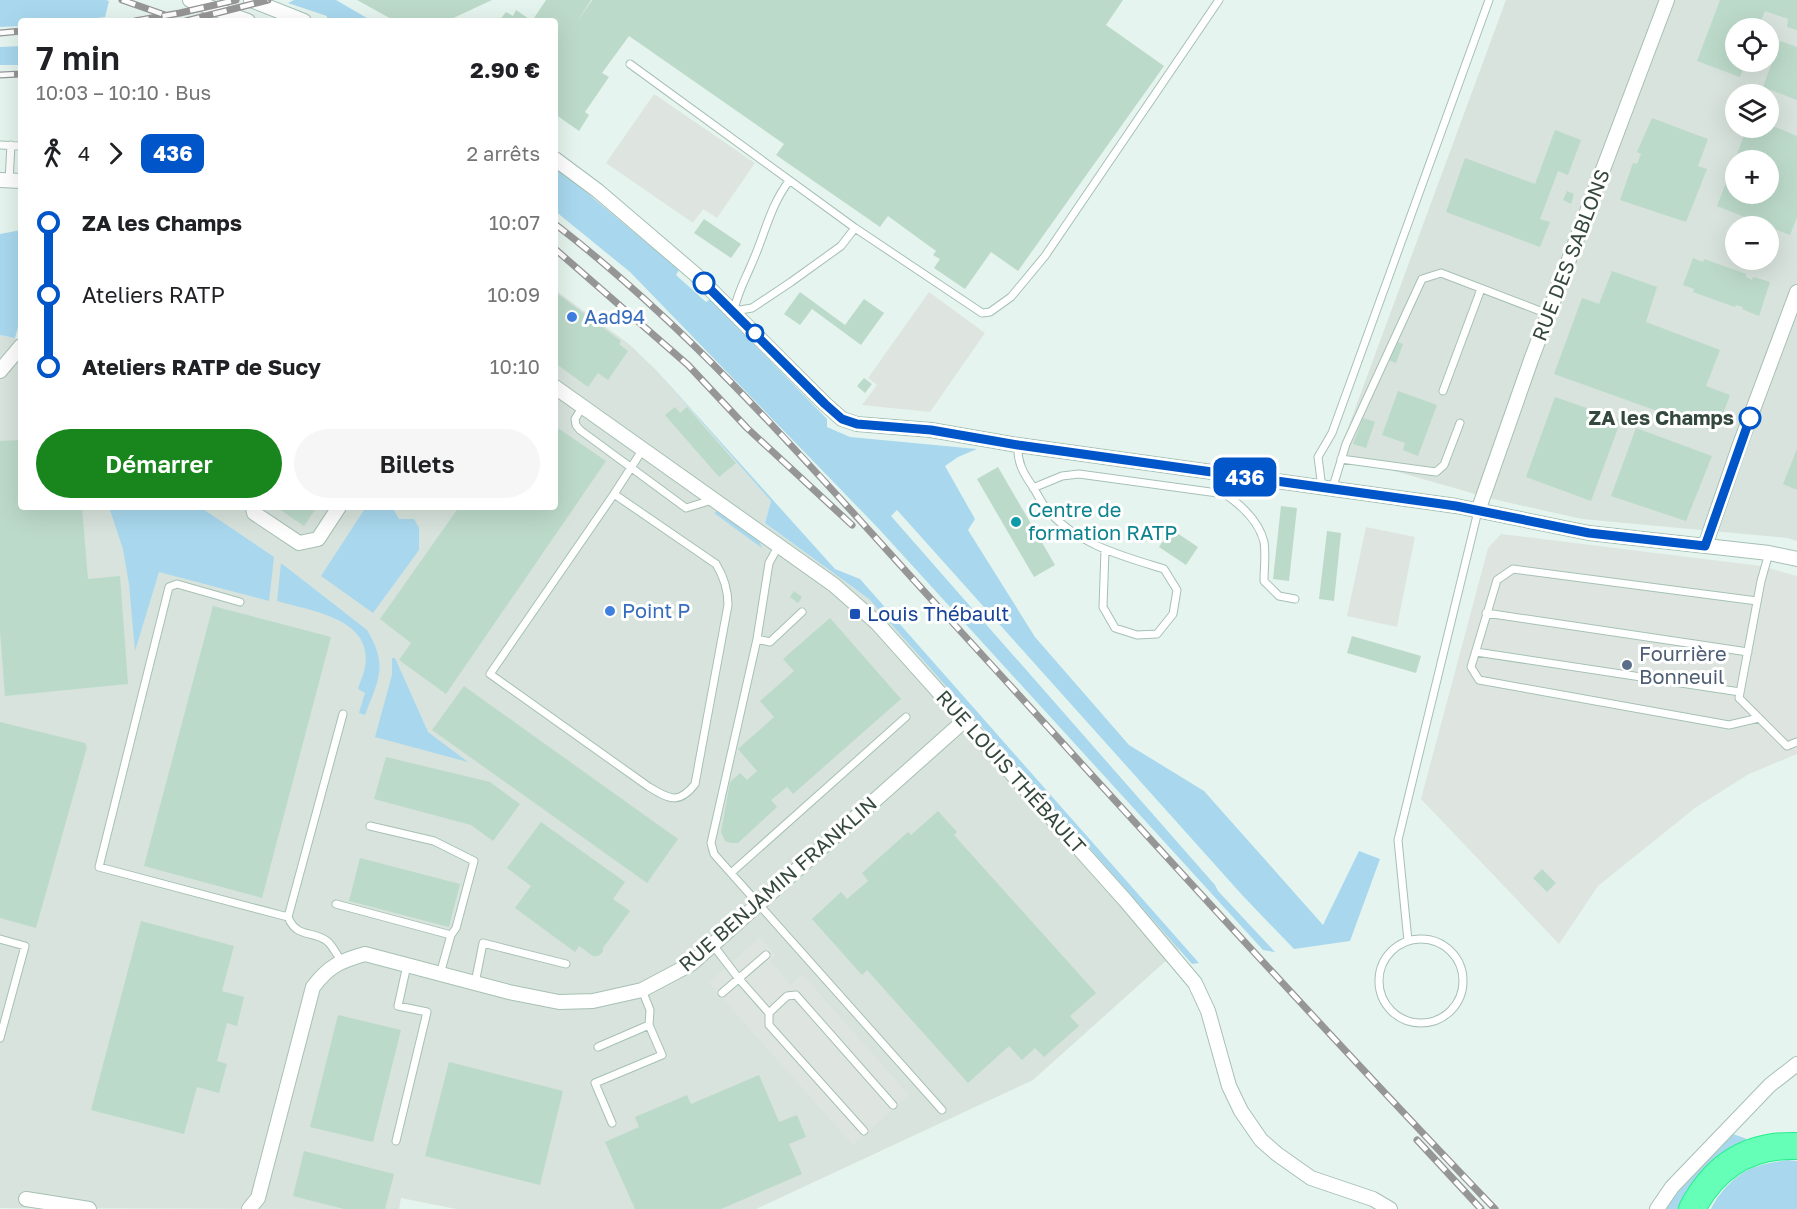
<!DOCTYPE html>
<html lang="fr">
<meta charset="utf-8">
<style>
:root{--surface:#fff;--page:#f6f6f6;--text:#202124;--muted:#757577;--accent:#19851d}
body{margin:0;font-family:"Golos Text",sans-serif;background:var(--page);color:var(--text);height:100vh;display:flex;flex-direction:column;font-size:22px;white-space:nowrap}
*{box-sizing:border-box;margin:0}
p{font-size:20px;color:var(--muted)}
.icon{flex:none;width:33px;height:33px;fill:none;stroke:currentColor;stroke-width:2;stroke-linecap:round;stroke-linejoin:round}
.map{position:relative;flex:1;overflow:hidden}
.panel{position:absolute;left:18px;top:18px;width:540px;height:492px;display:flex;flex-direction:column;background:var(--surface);border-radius:6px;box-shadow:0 6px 24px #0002}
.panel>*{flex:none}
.badge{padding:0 12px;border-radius:9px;font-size:21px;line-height:39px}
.fabs{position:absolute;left:1725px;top:18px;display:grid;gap:12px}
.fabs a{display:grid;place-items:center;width:54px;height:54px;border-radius:50%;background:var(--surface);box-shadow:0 6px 24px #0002;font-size:30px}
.map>.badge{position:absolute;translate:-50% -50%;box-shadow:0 0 0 3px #fff}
.legs{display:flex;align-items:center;gap:9px;height:66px;padding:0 18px;font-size:20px}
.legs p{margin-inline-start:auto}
.headline{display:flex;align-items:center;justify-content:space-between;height:102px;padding:0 18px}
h1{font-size:33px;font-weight:600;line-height:45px}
.action{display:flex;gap:12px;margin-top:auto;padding:12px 18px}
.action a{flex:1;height:69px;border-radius:36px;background:var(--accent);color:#fff;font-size:24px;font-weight:600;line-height:69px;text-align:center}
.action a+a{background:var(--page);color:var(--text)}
ul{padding:0 18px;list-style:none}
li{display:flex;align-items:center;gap:21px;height:72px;font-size:22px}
li i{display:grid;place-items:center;width:9px;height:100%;margin:0 8px;background:currentColor}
li i::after{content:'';width:15px;height:15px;margin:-8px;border:4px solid;border-radius:50%;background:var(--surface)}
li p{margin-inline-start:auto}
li:first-child i{background:linear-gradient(#0000 50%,currentColor 0)}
li:last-child i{background:linear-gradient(currentColor 50%,#0000 0)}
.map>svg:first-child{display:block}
.industrial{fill:#d7e3dc;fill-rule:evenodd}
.green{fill:#a9d8ee}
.parking{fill:#dee5e1}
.building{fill:#bcdaca;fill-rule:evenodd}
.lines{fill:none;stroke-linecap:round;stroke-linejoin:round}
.lane-casing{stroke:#a6c1b4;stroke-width:9}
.street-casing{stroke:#a6c1b4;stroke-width:16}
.highway-casing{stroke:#24ef89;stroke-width:28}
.lane{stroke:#fff;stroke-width:7}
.street{stroke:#fff;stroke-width:14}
.highway{stroke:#65ffb7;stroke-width:26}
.rail-casing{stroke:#969696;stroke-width:7}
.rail{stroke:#fff;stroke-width:4.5;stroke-dasharray:14;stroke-linecap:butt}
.line-1-casing{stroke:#fff;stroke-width:14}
.line-1{stroke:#0055c8;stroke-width:9}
.stop-1-dot{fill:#fff;stroke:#0055c8;stroke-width:3}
.shop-dot{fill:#3f7fe0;stroke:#fff;stroke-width:2}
.culture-dot{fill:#0f9aa8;stroke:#fff;stroke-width:2}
.transit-dot{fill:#1a4fb4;stroke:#fff;stroke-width:2}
.service-dot{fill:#5c6f8a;stroke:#fff;stroke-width:2}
.labels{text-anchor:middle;stroke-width:6;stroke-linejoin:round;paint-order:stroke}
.street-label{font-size:20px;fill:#34483d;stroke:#fff}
.shop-label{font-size:20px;fill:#366cbe;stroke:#fff;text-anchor:start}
.stop-label{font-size:20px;font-weight:bold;fill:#34483d;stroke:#fff;text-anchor:end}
.culture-label{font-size:20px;fill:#0d838f;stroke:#fff;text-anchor:start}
.transit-label{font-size:20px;fill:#164399;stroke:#fff;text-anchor:start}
.service-label{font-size:20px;fill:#4e5e75;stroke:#fff;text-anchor:start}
</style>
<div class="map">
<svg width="1797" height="1209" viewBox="0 0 1797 1209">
<rect width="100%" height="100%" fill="#e5f4ee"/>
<path class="industrial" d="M1506,0H1797V541L1788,538L1582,519L1493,499L1338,455ZM1736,28H1768V62H1736ZM1736,94H1768V128H1736ZM1736,160H1768V194H1736ZM1736,226H1768V260H1736Z
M555,290L629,344L656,370L771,501L765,523L869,599L1179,949L1033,1080L756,1209H456L401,1198L399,1209L0,1208V335L15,338L21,345V507H109L115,524L111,507H555Z"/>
<path class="green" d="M0,0H106L109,1L105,17L71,21H21V26L0,27Z
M294,0H336L372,21H329L327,20V16L288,3Z
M21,46V65H0V47Z
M555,166L679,270L676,275L706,302L710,299L827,419V427L850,437L977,449L958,457L945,466L975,519L968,530L1035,637L1129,745L1204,791L1323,925L1359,851L1380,859L1350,941L1294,949L1243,896L897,510L891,516L1215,885L1218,891L1275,952L1263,950L878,528L630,272L555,211Z
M21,230V316L15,338L0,335V234Z
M656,370L835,569L860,579L1199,963L1192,964L869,599L765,523L771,501Z
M109,507H200L274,557L269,601L159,572L135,651L129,584L123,549Z
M366,507H392L399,519H414L419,528V550L373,613L321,576Z
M718,511L759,541L762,548L714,513Z
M281,563L367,630C388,665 379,679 365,715L359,713L365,693L358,689C360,682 364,674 365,667C374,618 310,611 277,601Z
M392,658H395L428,732L468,762L375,737L392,675Z
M1733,1134L1747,1139L1716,1159L1679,1209H1666L1673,1197Z
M1787,1160L1797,1161V1209H1711C1719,1192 1737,1173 1755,1167C1765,1163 1777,1162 1787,1160Z"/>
<path class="parking" d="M654,94L755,163L717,218L703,209L693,223L606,163Z
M929,292L985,333L930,412L862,405L877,385L868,378Z
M1366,527L1415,537L1397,627L1347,616Z
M1501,534L1761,566L1797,576V754L1749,774L1695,808L1598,886L1559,944L1421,799L1488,548Z
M760,937L776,956L770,961L791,985L802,974L909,1095L853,1145L709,983Z"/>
<path class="building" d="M357,0H492L447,21H395Z
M546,0H591L577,22L592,0H1123L1106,25L1164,66L1018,271L991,252L965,289L934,268L940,259L933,255L936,251L888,216L880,227L776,155L784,144L629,36L602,73L609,77L585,112L589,115L579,131L555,114V21H499L506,12L513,16L516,10L532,21Z
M1720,0H1797V30L1787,27L1788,19L1765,11L1758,28H1736V62H1746L1740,77L1697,61Z
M1780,41L1797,47V100L1763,87Z
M1652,118L1708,139L1698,166L1707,169L1686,222L1620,200L1633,163L1637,164L1641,154L1637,152Z
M1768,124L1797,136V217L1790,235L1717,206L1747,128H1768ZM1736,160H1768V194H1736Z
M1555,130L1581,140L1568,175L1558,171L1540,219L1550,222L1540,247L1446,212L1465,158L1535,184Z
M1567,191L1574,194L1571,204L1563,200Z
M704,219L741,244L731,258L694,233Z
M1693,258L1703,262L1704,259L1746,274V277L1752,280L1753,277L1770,282L1759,316L1742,309L1743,307L1736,305L1735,307L1693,292L1694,289L1683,285Z
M1612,271L1657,287L1646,322L1720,350L1706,386L1730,395L1716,432L1554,374L1582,298L1599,304Z
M555,292L621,341L619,344L628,351L608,380L598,373L588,387L555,363Z
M800,292L845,325L864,299L884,313L861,345L812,309L800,325L784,314Z
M1394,341L1403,344L1396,363L1388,360Z
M864,378L872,384L865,393L857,386Z
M1398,391L1437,405L1418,456L1403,450L1405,443L1382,435Z
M1555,397L1621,420L1591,501L1526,477Z
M675,407L680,413L687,407L736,463L719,477L665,415Z
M1363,418L1375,422L1366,448L1353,444Z
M555,426L606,461L446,694L399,660L411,643L380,619L459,507H555Z
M1636,428L1712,456L1686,521L1611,496Z
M21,440V507H82L88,579L120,576L128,684L5,696L0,630V441Z
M1797,449V490L1783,484Z
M998,467L1055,565L1034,577L977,479Z
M1281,506L1297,508L1289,581L1273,579Z
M276,507H317L304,526Z
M1171,529L1198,547L1186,565L1159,547Z
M1327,531L1341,533L1334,601L1319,599Z
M794,591L802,597L798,603L790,597Z
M213,606L331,637L262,898L144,866Z
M830,618L901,699L793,794L787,787L771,800L777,807L738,843H731L725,841L721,832L730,782L740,773L747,780L757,771L738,749L774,717L760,701L794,671L783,659Z
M1352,636L1421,656L1416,673L1347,653Z
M464,686L678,839L647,883L432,730Z
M0,722L85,743L87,747L36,928L0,918Z
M386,757L490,782L520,804L493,841L471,825L374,799Z
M938,811L957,832L954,835L1096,993L1070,1016L1079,1026L1044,1057L1035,1048L1022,1060L1009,1046L968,1083L867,970L862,975L812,919L841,892L847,899L868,881L862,873L908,832L911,835Z
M541,822L625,882L613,899L630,911L603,948V952L598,956H593L579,946L575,952L515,908L531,886L507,868Z
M360,858L460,884L449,927L349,901Z
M1542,869L1556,883L1547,892L1533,878Z
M141,921L234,946L222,991L244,997L237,1026L227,1023L217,1061L227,1064L219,1093L197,1087L184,1134L91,1110Z
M338,1015L401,1030L373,1142L310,1127Z
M449,1062L563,1091L540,1185L425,1156Z
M759,1075L779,1122L797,1115L806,1137L789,1144L802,1174L721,1209H635L605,1142L639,1127L635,1117L687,1095L691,1104Z
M304,1151L394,1174L385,1209H344L293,1196Z"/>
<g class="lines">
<g class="lane-casing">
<path id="lane" d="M630,64L855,228L982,313L990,312L1011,297L1045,256L1219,0
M0,145L21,146
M9,181L11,145
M789,181C770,206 765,234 752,263C745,280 737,293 734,311L752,308L791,282L841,246L855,228
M1443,391L1481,289
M583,406L575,419L576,425L580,430L686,508L712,500
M1018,445C1017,462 1023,473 1033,487C1038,495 1042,504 1048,511C1079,545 1122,556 1164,569L1177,590L1173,614L1157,634L1137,635L1115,628L1103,607L1105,550
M1341,459L1436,472L1444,465L1460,423
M1033,488L1062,476L1079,474L1225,494C1241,505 1259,521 1264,542C1266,554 1264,569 1264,581L1279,596L1295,599
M1322,488L1318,457L1332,433L1489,0
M1332,490L1346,444L1422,279L1441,273L1548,314
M614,494L716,564C724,577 728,590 728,605L695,784C679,805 669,799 649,787L490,674L614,494L643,449
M779,545L769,563L757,639L711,843L714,854L942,1110
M1769,553L1761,581L1739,698L1787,746L1797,742
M1757,601L1513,569L1497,580L1471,667L1479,680L1729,725L1759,718
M240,602L177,584L169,587L99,867L288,917
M1486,613L1748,652
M757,639L770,642L802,612
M1476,652L1740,692
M731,873L906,717
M336,904L451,935L456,928L474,861L434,841L370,826
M0,939L25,946L0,1038
M1379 981a42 42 0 1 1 84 0a42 42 0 1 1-84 0Z
M1408,941L1398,840L1478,511
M713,945L739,979L769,1013V1025L864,1131
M341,961C337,955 333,946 327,941C313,930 297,939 288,917L343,714
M440,974L451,935
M475,983L483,943L566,964
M722,993L766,955
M769,1013L787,996L796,995L893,1105
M598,1047L649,1025
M612,1123L595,1083L662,1055L649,1025L650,1010L642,990
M396,1141L427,1012L398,1006L407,965"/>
</g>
<g class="street-casing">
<path id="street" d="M190,0L248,21
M251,0L304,21
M555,159L598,191L695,274L825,404L842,419L857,424L931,430L1018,445L1456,506L1589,533L1769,553L1797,559
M0,180L21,181
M0,371L21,346
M555,387L834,585L877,623L1125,900L1195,983L1208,1011L1229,1086L1241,1111L1261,1140L1277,1154L1311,1178L1373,1199L1390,1209
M253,507L254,513L299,543L318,539L339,507
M1478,511L1531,360L1667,0
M1705,546L1739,447L1797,292
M26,1199L89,1209
M249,1209L258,1198L313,987C329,966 340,961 365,954L509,992L559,1002L593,1001L642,990L691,964L965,720
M1657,1209L1672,1187L1770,1085L1797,1064"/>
</g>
<g class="highway-casing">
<path id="highway" d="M1692,1209C1714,1167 1748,1144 1797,1146"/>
</g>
<use href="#lane" class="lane"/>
<use href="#street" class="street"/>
<use href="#highway" class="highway"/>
<g class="rail-casing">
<path id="rail" d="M122,0L165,15
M135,21L180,13L236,0
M186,21L268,0
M0,33L21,31
M0,75L21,74
M555,224C700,336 819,476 942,611C1125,811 1307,1013 1495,1209
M555,249L688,365L747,428L852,525
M1417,1140L1481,1209"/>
</g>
<use href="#rail" class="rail"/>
</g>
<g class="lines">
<g class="line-1-casing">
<path id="line-1" d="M704,283L825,404L842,419L857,424L931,430L1018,445L1456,506L1589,533L1705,546L1750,418"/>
</g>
<use href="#line-1" class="line-1"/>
</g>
<g class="stop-1-dot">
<circle cx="704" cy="283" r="10"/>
<circle cx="755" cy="333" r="8"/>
<circle cx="1750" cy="418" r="10"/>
</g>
<g class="shop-dot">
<circle cx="572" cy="317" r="6"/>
<circle cx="610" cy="611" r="6"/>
</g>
<circle class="culture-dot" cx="1016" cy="522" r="6"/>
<rect class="transit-dot" x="849" y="608" width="12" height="12" rx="3"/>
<circle class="service-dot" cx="1627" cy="665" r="6"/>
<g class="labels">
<g class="street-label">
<text transform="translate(1571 255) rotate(-69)" y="7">RUE DES SABLONS</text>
<text transform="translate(1011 772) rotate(48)" y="7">RUE LOUIS THÉBAULT</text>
<text transform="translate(778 884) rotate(-41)" y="7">RUE BENJAMIN FRANKLIN</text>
</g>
<g class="shop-label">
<text x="584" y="324">Aad94</text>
<text x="622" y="618">Point P</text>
</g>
<g class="stop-label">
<text x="1734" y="425">ZA les Champs</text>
</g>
<g class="culture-label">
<text x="1028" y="517">Centre de<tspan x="1028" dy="23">formation RATP</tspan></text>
</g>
<g class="transit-label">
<text x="867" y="621">Louis Thébault</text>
</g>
<g class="service-label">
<text x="1639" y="661">Fourrière<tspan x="1639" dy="23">Bonneuil</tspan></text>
</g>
</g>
</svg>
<div class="fabs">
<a><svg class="icon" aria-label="locate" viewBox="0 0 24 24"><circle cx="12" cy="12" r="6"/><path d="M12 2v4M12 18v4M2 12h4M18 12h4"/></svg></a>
<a><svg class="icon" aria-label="layers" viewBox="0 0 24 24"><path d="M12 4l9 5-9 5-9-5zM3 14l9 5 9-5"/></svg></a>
<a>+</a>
<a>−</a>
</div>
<b class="badge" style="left:1245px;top:477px;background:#0055c8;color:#fff">436</b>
<section class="panel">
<div class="headline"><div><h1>7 min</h1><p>10:03 – 10:10 · Bus</p></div><b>2.90 €</b></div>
<div class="legs"><svg class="icon" aria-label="walk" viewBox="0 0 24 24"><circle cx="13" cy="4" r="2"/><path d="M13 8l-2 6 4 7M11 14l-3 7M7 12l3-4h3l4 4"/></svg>4<svg class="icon" aria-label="forward" viewBox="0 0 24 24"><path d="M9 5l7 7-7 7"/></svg><b class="badge" style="background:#0055c8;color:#fff">436</b><p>2 arrêts</p></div>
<ul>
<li><i style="color:#0055c8"></i><b>ZA les Champs</b><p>10:07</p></li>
<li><i style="color:#0055c8"></i><span>Ateliers RATP</span><p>10:09</p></li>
<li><i style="color:#0055c8"></i><b>Ateliers RATP de Sucy</b><p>10:10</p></li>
</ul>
<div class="action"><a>Démarrer</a><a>Billets</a></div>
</section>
</div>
